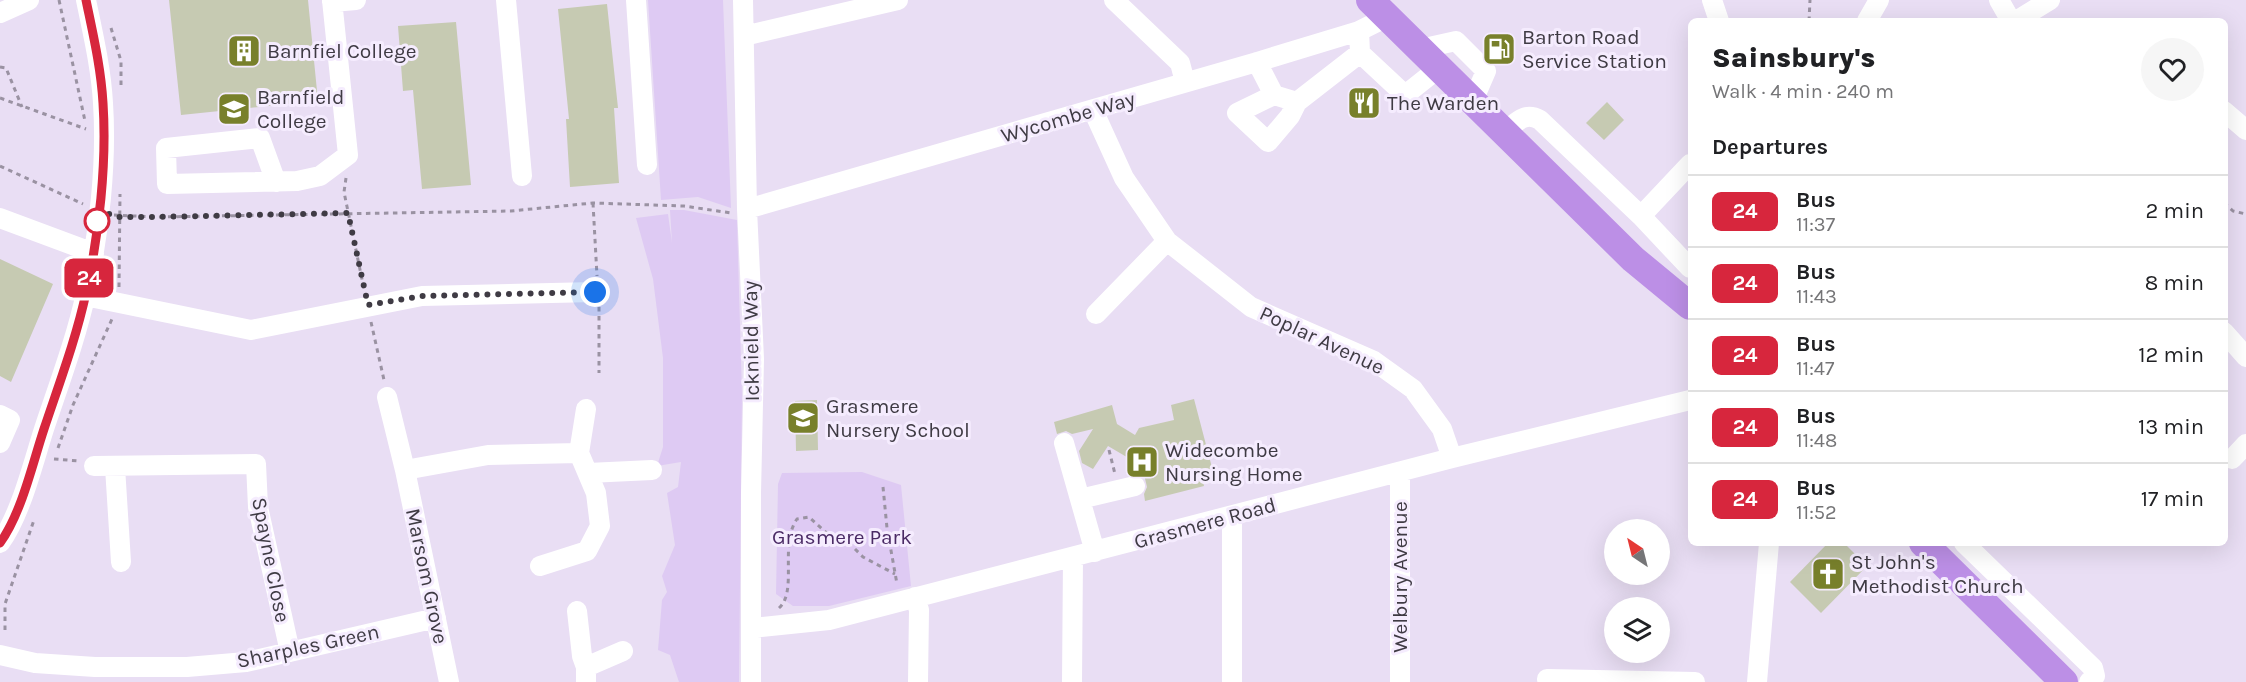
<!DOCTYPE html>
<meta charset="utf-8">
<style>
:root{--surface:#fff;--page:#f6f6f6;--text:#202124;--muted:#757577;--line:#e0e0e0}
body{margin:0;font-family:Karla,sans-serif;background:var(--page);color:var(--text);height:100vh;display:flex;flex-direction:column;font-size:22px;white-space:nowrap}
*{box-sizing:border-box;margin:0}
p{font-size:20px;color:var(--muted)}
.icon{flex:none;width:33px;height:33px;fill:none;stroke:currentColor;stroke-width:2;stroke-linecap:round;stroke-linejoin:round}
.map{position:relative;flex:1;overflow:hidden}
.side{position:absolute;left:1688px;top:18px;width:540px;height:528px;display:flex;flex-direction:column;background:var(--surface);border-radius:9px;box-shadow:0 6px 24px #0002}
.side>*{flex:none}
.badge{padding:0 12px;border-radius:9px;font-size:21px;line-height:39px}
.needle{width:39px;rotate:325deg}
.buttons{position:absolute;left:1604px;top:519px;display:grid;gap:12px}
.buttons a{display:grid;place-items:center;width:66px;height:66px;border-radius:50%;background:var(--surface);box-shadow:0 6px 24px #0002;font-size:30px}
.you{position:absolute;width:30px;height:30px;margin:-15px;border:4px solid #fff;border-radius:50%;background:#1a73e8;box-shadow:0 0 0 9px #1a73e833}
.map>.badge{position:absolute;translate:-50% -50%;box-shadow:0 0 0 3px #fff}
h2{padding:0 24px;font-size:22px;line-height:54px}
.round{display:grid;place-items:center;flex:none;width:63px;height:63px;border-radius:32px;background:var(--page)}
.summary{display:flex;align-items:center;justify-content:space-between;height:102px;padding:0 24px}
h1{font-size:28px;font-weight:800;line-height:45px}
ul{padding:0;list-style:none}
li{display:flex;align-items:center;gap:18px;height:72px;padding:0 24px;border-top:2px solid var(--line)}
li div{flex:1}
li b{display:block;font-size:22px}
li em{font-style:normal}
li .badge{min-width:66px;font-weight:700;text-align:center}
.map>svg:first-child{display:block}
.green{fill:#decaf3}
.building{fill:#c6cab2}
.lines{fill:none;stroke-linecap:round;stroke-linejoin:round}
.path{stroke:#9a92a2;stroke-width:3;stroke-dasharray:4.5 4.5;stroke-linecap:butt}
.minor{stroke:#fff;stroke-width:20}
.highway{stroke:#bc8fe6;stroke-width:28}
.line-casing{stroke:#fff;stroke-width:14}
.line{stroke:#d7263d;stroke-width:9}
.walk{stroke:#3f3b44;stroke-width:6;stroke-dasharray:0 10.8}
.stop-dot{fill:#fff;stroke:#d7263d;stroke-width:3}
.labels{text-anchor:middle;stroke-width:6;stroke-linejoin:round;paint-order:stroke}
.poi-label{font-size:21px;fill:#3f3b44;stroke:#f5ecfe;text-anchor:start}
.street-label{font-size:21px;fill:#3f3b44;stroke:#f5ecfe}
.park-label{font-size:21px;fill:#4a2a65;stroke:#f5ecfe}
</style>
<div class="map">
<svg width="2246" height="682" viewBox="0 0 2246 682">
<rect width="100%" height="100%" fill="#e9def4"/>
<path class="green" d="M648,0H723L731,208L698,197L661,200Z
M670,210H684L737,220L742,395L739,682H679L670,655L658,650L662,600L667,592L662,576L675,545L667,493L678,487L681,462L657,466L663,447V358L653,279L636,218L668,214L672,243Z
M862,472L901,485L911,586L829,606H793L776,594L778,484L782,473Z"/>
<path class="building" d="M169,0H308L318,101L181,115Z
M607,4L618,108H614L619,183L570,187L566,119H569L558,9Z
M456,22L471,185L422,189L413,90L403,91L398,26Z
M1607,102L1624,120L1604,140L1586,123Z
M0,259L53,284L11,382L0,376Z
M1194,399L1215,479L1203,482L1204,486L1145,501L1144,494L1147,487L1142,466L1108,446L1093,469L1082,463L1079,451L1093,429L1072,434L1066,431L1057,434L1054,422L1112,405L1117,424L1135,435L1139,428L1174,420L1171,405Z
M817,400L818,450L796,451L795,401Z
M1828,543H1844L1867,566L1821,613L1790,582Z"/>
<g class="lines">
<path class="path" d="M59,0L85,121
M1809,21L1810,0
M111,28L121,61V86
M0,67L6,68L22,107
M0,98L86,129
M0,166L83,204
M346,178L344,192L364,289
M593,203L597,276
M2224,203L2233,211L2246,214
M114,215L155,217L511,211L593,203L684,206L731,213
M119,287L120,194
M599,307V373
M371,322L384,380
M58,448L73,405L112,319
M1109,450L1115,474
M54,459L80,461
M883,487L887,528L897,584
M779,608C798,591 779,545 797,519L809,517L830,536L849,543L863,557L895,574
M5,630V604L34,520"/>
<path class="minor" d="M506,0L522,176
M636,0L647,165
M743,0L747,209L754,359L751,493V682
M1114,0L1180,63L1185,82
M1712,0L1719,21
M1999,0L2011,21
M332,2L356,0
M0,13L29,0
M1867,21L1879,0
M2016,21L2050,0
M744,36L898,0
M1417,47H1429L1456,41L1486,71L1473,101
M1360,53L1405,95L1439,68
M1257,62L1274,95L1297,102L1360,53L1359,31
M1274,95L1237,113L1268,142L1290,116L1297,102
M1093,110L1124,178L1167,241L1251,307L1374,361L1413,389L1442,429L1452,458
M2224,111L2246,130
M1504,132C1516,123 1524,111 1540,120L1641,216L1690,268
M276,182L260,138L166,148L167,184L297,181L320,176L348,155L332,0
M747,209L1257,62L1359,31L1387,17
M1641,216L1690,164
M0,218L94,253
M85,296L251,330L422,296L595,292
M1096,314L1167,241
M2224,332L2246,357
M387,397L405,470L449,682
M0,415L10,420L0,443
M1064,443L1095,552
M2232,459L2246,444
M94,466L256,464L258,507L290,652
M115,467L121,562
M405,470L488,455L579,453
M588,473L652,470
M1080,499L1135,486
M1232,516V682
M0,543C21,514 33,463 44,429C59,384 76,339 86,293C99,234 107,164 103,103C101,68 93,34 86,0
M1964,543L2093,668L2095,676L2089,682
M540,566L587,551L600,526L596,493L579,453L586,409
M915,597L919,610L918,682
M577,611L582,656L586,667
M752,628L829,620L1452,458L1690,400
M0,655L35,663L95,667H187L246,662L436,618
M1547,679L1695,682
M586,682V667L623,651
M1072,682L1073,558
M1400,682V473
M1757,682L1769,543"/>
<path class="highway" d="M1370,0L1633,259L1690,306
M1923,543L2064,682"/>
</g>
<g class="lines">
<g class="line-casing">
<path id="line" d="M0,543C22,512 32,465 44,429C59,384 76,339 86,293C99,234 107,164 103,103C101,68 93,34 86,0"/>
</g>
<use href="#line" class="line"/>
<path class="walk" d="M97,221L98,211L120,217H155L348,213L368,305L422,296L595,292"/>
</g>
<defs>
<g id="fuel-square" transform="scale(1.725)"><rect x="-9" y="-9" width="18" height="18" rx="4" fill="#78802b" stroke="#f5ecfe"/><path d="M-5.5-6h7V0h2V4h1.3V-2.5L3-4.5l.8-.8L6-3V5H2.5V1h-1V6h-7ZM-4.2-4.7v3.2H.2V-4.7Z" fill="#fff"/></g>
<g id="building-square" transform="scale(1.725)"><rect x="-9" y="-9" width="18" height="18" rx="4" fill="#78802b" stroke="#f5ecfe"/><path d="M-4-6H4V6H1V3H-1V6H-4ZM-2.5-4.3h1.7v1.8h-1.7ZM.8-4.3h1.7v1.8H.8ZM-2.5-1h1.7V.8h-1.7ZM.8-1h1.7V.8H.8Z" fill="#fff"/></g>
<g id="restaurant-square" transform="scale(1.725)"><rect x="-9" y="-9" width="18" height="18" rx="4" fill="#78802b" stroke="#f5ecfe"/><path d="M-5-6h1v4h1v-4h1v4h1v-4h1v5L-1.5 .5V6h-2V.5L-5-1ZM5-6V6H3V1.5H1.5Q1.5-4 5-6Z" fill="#fff"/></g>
<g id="university-square" transform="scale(1.725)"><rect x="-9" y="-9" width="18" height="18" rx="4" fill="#78802b" stroke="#f5ecfe"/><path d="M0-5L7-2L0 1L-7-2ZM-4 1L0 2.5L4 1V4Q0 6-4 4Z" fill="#fff"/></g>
<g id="school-square" transform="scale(1.725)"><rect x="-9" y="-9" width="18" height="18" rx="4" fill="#78802b" stroke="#f5ecfe"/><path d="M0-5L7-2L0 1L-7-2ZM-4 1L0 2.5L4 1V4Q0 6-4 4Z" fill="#fff"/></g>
<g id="hospital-square" transform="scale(1.725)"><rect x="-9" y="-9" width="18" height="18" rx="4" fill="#78802b" stroke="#f5ecfe"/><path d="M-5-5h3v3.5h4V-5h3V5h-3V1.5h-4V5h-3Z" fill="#fff"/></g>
<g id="church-square" transform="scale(1.725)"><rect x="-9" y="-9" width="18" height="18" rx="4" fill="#78802b" stroke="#f5ecfe"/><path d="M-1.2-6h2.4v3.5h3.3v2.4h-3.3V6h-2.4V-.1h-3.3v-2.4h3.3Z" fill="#fff"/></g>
</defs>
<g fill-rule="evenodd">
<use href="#fuel-square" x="1499" y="49"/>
<use href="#building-square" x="244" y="51"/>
<use href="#restaurant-square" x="1364" y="103"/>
<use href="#university-square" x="234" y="109"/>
<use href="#school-square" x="803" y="418"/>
<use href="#hospital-square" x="1142" y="462"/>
<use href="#church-square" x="1828" y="574"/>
</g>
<circle class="stop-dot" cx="97" cy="221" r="12"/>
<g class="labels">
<g class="poi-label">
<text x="1522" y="44">Barton Road<tspan x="1522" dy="24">Service Station</tspan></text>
<text x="267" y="58">Barnfiel College</text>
<text x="257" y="104">Barnfield<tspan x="257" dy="24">College</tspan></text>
<text x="1387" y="110">The Warden</text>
<text x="826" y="413">Grasmere<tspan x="826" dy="24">Nursery School</tspan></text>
<text x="1165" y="457">Widecombe<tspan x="1165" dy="24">Nursing Home</tspan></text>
<text x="1851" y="569">St John's<tspan x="1851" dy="24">Methodist Church</tspan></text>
</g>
<g class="street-label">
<text transform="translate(1068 117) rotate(-16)" y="7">Wycombe Way</text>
<text transform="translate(1322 340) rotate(25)" y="7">Poplar Avenue</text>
<text transform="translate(751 341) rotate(-91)" y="7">Icknield Way</text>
<text transform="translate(1205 523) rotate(-15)" y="7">Grasmere Road</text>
<text transform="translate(271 560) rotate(79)" y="7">Spayne Close</text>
<text transform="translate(427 576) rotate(78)" y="7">Marsom Grove</text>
<text transform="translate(1400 577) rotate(-90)" y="7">Welbury Avenue</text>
<text transform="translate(308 646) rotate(-12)" y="7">Sharples Green</text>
</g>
<g class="park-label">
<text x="842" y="544">Grasmere Park</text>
</g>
</g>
</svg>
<div class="buttons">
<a><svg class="needle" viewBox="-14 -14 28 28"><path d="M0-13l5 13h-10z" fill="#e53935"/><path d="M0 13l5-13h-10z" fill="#757577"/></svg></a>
<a><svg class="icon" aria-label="layers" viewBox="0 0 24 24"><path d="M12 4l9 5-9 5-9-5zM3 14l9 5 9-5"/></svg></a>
</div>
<div class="you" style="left:595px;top:292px"></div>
<b class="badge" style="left:89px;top:278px;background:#d7263d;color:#fff">24</b>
<section class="side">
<div class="summary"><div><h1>Sainsbury's</h1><p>Walk · 4 min · 240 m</p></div><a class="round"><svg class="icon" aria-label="heart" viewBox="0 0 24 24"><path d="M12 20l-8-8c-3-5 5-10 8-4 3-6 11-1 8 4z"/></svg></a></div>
<h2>Departures</h2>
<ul>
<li><span class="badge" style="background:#d7263d;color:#fff">24</span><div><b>Bus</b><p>11:37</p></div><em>2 min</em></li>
<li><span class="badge" style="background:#d7263d;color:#fff">24</span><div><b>Bus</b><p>11:43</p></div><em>8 min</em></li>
<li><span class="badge" style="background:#d7263d;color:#fff">24</span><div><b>Bus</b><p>11:47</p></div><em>12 min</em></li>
<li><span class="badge" style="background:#d7263d;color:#fff">24</span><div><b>Bus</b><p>11:48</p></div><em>13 min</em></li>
<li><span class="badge" style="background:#d7263d;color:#fff">24</span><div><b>Bus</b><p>11:52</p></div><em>17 min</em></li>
</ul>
</section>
</div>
